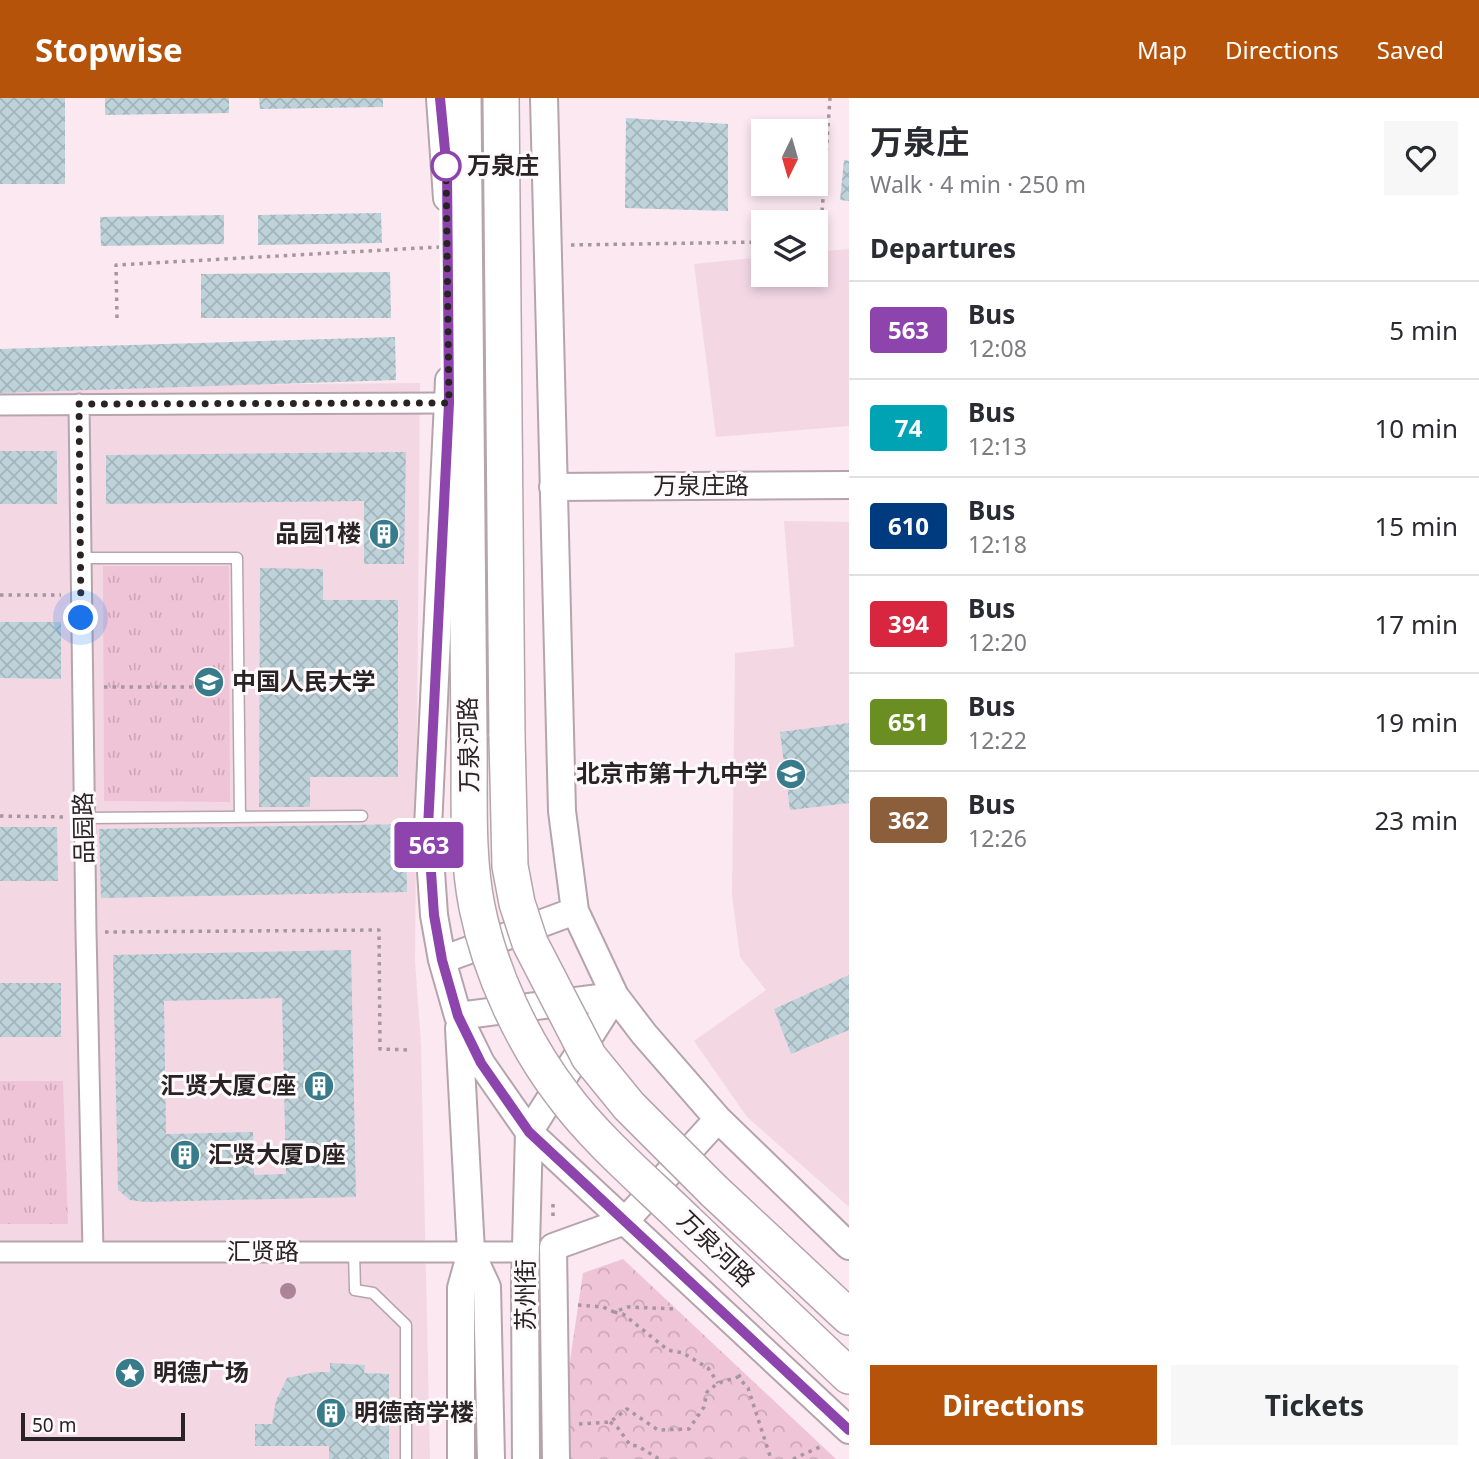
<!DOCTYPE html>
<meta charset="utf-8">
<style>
:root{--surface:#fff;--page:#f7f7f7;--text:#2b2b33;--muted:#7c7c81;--line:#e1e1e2;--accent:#b45309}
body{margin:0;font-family:"Noto Sans","Noto Sans SC",sans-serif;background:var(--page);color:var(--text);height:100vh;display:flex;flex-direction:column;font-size:26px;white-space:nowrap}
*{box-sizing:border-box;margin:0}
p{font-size:23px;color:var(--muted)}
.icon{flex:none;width:38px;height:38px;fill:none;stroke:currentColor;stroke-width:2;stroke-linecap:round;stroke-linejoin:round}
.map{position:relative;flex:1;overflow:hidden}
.sheet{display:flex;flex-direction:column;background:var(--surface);width:630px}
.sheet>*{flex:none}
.badge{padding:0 14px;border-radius:5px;font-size:24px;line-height:46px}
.needle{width:46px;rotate:185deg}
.tools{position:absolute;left:751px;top:21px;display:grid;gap:14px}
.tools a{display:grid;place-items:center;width:77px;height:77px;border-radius:0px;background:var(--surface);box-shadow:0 4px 10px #0003;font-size:35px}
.scale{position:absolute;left:21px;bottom:18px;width:164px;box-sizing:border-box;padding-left:7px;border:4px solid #2a2326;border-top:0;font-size:19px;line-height:24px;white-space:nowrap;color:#2a2326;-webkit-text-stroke:5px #fefafb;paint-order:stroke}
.you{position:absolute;width:35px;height:35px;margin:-18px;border:5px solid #fff;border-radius:50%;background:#1a73e8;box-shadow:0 0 0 10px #1a73e833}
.map>.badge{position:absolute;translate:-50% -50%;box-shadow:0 0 0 4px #fff}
h2{padding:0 21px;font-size:26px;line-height:63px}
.round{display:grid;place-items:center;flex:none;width:74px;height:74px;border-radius:0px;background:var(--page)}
.head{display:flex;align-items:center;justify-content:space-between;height:119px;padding:0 21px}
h1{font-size:33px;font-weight:700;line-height:52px}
.cta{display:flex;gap:14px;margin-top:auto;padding:14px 21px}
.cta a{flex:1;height:80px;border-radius:0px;background:var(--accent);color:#fff;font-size:28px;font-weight:700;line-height:80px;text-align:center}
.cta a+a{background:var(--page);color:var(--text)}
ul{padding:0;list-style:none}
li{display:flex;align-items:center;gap:21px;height:98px;padding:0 21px;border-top:2px solid var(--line)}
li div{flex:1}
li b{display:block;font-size:26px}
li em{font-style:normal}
li .badge{min-width:77px;font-weight:700;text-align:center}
header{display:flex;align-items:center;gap:42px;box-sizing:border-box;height:98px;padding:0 35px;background:var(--accent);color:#fff}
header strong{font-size:33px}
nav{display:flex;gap:38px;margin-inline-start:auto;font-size:24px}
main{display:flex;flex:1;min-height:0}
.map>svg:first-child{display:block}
.built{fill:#f3d8e4}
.grass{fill:url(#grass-tufts)}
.park{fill:url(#park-crowns)}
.building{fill:url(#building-cross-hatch);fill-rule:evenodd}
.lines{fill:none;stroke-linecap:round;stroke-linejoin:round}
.lane-casing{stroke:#b6a4ac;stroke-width:13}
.street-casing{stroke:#b6a4ac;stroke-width:23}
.secondary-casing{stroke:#b6a4ac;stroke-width:30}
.highway-casing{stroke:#b6a4ac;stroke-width:38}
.path{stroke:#a5979d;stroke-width:3.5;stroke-dasharray:3.5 5;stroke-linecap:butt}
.lane{stroke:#fff;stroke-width:10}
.street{stroke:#fff;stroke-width:19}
.secondary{stroke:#fff;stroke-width:26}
.highway{stroke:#fff;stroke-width:35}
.highway-bridge-casing{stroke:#b6a4ac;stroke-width:38;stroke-linecap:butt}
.highway-bridge{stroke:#fff;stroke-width:35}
.tree{fill:#ab8497}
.line-casing{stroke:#fff;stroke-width:16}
.line{stroke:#8e44ad;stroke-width:10}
.walk{stroke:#2a2326;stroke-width:7;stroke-dasharray:0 12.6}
.stop-dot{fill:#fff;stroke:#8e44ad;stroke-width:3.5}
.labels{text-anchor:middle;stroke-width:6;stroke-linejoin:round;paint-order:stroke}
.stop-label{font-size:24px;font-weight:bold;fill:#2a2326;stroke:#fefafb;text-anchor:start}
.street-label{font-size:24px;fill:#2a2326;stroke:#fefafb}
.poi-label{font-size:24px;font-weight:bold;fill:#2a2326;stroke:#fefafb;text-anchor:start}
</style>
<header>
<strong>Stopwise</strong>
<nav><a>Map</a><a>Directions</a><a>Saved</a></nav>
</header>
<main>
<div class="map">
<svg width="849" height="1361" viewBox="0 0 849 1361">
<defs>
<pattern id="grass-tufts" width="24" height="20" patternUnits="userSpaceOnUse" patternTransform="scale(1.75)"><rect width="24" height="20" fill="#efc4d7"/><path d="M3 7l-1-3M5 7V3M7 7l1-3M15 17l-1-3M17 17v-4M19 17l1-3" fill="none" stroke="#cda8b8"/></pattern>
<pattern id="park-crowns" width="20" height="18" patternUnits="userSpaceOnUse" patternTransform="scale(1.75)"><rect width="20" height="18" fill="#efc4d7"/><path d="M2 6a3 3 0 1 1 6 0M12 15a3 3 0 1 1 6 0" fill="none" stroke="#cda8b8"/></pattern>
<pattern id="building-cross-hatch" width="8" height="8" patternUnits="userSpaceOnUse" patternTransform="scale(1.75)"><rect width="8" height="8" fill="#bed3d9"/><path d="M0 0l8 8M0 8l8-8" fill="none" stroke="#a3b5ba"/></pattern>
</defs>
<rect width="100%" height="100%" fill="#fbe8f0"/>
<path class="built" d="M849,151V328L716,339L694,166L763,159V177H816V154Z
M420,285L415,863L421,947L430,1361H0V289Z
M784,423L849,424V1109L747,1019L694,943L766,892L740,859L732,797L735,555L794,549Z"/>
<path class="grass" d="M103,468H229L230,704L104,703Z
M0,983H63L68,1126H0Z"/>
<path class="park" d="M623,1161L836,1361H569L567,1283L583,1175Z"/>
<path class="building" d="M0,0H65V86H0Z
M105,0H229V15L105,17Z
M259,0H383V9L260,11Z
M626,20L728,26V113L625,110Z
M844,62L849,63V103L840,102Z
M381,115L382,145L258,147V117Z
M224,117V146L101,148L100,119Z
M390,174L391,220H201V176Z
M395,239L396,282L0,295V251Z
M0,353H57V406H0Z
M406,354L404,466H364V403L106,406V357Z
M260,470L323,471V502H398V679H310V709H259Z
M0,524H61V581L0,580Z
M849,625V705L790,712L780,634Z
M406,726L407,794L101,800L99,731Z
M0,729H57L58,783H0Z
M351,852L356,1099L145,1104L130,1102L118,1092L113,857ZM282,900L286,1076L254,1077L253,1034L166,1036L164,903Z
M849,877V932L791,956L774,911Z
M0,885H61V939H0Z
M330,1265L365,1267L364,1275L389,1276V1361H329V1348H255V1326H272L276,1303L287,1280L316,1274H330Z"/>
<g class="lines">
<g class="lane-casing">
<path id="lane" d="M80,460H237L240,719
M84,720L362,718
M354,1154L355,1192L373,1195L406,1227V1361"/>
</g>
<g class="street-casing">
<path id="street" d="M79,306L86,834L93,1153
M0,307L449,305
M0,1154H525"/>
</g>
<g class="secondary-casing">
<path id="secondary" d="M440,0L447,100
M544,0L562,713L575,813L615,898L644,936L718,1021L849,1148
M449,282L428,730L434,817L442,862L458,918L481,965L529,1034L849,1332
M553,389L849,387
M442,862L575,813
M458,918L615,898
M459,930L471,1154L487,1189L491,1361
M461,1361V1190L471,1154
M526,1361L525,1187L529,1034L615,898
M556,1361L553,1149L625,1123L718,1021"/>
</g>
<g class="highway-casing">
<path id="highway" d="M463,0L469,639
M501,0L507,638
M714,1093L849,1219
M686,1123L849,1278"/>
</g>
<path class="path" d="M816,143H820L830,0
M571,147L763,144
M117,220L116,167L439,149
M0,497H61
M104,589H222
M0,718L64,719
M105,834L379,832L380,951L410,952
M553,1106V1122
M578,1207L603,1209L614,1214L628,1209L676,1211
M614,1214L623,1216L668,1252L683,1255L708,1270L718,1285
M738,1279L744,1274
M610,1324L618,1330L630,1347L638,1348L659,1361
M579,1326L610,1324L627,1311L658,1332L689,1331L704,1309L707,1294L718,1285L738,1279L748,1290L771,1361
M793,1361L822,1348"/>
<use href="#lane" class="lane"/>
<use href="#street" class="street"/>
<use href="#secondary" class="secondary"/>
<use href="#highway" class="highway"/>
<g class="highway-bridge-casing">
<path id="highway-bridge" d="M507,638L510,768L517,805L530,845L589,959L629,1008L714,1093
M469,639C470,695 466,754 477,809C490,874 523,945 563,997C596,1042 646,1084 686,1123"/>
</g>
<use href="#highway-bridge" class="highway-bridge"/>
</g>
<circle class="tree" cx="288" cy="1193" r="8"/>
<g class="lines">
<g class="line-casing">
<path id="line" d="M440,0L447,73L449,305L428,730L434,817L442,862L458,918L481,965L529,1034L849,1332"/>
</g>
<use href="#line" class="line"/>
<path class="walk" d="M81,520L79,306L449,305L446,68"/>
</g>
<defs>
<g id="building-disc" transform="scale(1.575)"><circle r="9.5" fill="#387c8b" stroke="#fefafb"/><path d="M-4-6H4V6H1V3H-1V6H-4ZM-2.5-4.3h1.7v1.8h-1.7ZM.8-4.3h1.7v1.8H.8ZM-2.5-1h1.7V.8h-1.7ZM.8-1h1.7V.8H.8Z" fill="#fff"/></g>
<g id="university-disc" transform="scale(1.575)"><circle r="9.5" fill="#387c8b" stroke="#fefafb"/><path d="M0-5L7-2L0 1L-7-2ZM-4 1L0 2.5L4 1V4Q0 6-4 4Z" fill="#fff"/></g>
<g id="school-disc" transform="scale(1.575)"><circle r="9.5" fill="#387c8b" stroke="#fefafb"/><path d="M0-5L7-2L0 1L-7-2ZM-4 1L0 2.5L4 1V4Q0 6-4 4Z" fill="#fff"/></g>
<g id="sight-disc" transform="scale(1.575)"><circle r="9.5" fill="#387c8b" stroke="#fefafb"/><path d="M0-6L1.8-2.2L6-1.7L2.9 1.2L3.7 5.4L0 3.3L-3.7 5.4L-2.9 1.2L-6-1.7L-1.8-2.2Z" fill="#fff"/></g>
</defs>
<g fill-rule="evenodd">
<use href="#building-disc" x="384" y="436"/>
<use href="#university-disc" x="209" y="584"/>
<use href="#school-disc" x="791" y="676"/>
<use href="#building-disc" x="319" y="988"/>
<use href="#building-disc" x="185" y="1057"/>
<use href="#sight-disc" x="130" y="1275"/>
<use href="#building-disc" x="331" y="1315"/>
</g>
<circle class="stop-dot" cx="446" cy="68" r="14"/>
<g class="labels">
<g class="stop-label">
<text x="467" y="76">万泉庄</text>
</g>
<g class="street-label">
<text x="701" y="396">万泉庄路</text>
<text transform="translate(469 647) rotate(-91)" y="8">万泉河路</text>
<text transform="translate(84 730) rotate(-91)" y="8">品园路</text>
<text transform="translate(716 1151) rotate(44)" y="8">万泉河路</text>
<text x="263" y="1162">汇贤路</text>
<text transform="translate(526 1197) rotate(-90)" y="8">苏州街</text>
</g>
<g class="poi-label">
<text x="361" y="444" text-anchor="end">品园1楼</text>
<text x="232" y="592">中国人民大学</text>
<text x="768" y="684" text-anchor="end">北京市第十九中学</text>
<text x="296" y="996" text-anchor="end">汇贤大厦C座</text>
<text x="208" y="1065">汇贤大厦D座</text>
<text x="153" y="1283">明德广场</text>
<text x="354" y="1323">明德商学楼</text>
</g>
</g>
</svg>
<div class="tools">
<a><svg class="needle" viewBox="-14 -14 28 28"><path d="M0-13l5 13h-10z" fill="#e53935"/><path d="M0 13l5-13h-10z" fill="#7c7c81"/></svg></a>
<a><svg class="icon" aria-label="layers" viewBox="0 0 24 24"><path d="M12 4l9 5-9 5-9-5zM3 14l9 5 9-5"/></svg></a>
</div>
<div class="scale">50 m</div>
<div class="you" style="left:81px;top:520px"></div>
<b class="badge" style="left:429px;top:747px;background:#8e44ad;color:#fff">563</b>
</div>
<section class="sheet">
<div class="head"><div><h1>万泉庄</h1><p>Walk · 4 min · 250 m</p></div><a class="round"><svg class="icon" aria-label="heart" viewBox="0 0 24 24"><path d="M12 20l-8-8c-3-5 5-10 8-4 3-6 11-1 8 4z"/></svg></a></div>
<h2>Departures</h2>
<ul>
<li><span class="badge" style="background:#8e44ad;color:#fff">563</span><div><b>Bus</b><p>12:08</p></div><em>5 min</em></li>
<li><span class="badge" style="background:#00a3b4;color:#fff">74</span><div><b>Bus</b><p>12:13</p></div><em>10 min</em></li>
<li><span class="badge" style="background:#003b80;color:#fff">610</span><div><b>Bus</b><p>12:18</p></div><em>15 min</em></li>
<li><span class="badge" style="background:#d7263d;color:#fff">394</span><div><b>Bus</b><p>12:20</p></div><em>17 min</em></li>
<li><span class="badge" style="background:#6b8e23;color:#fff">651</span><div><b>Bus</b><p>12:22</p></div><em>19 min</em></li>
<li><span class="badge" style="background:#8b5e3c;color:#fff">362</span><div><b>Bus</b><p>12:26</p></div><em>23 min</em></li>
</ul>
<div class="cta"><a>Directions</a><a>Tickets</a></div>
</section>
</main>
